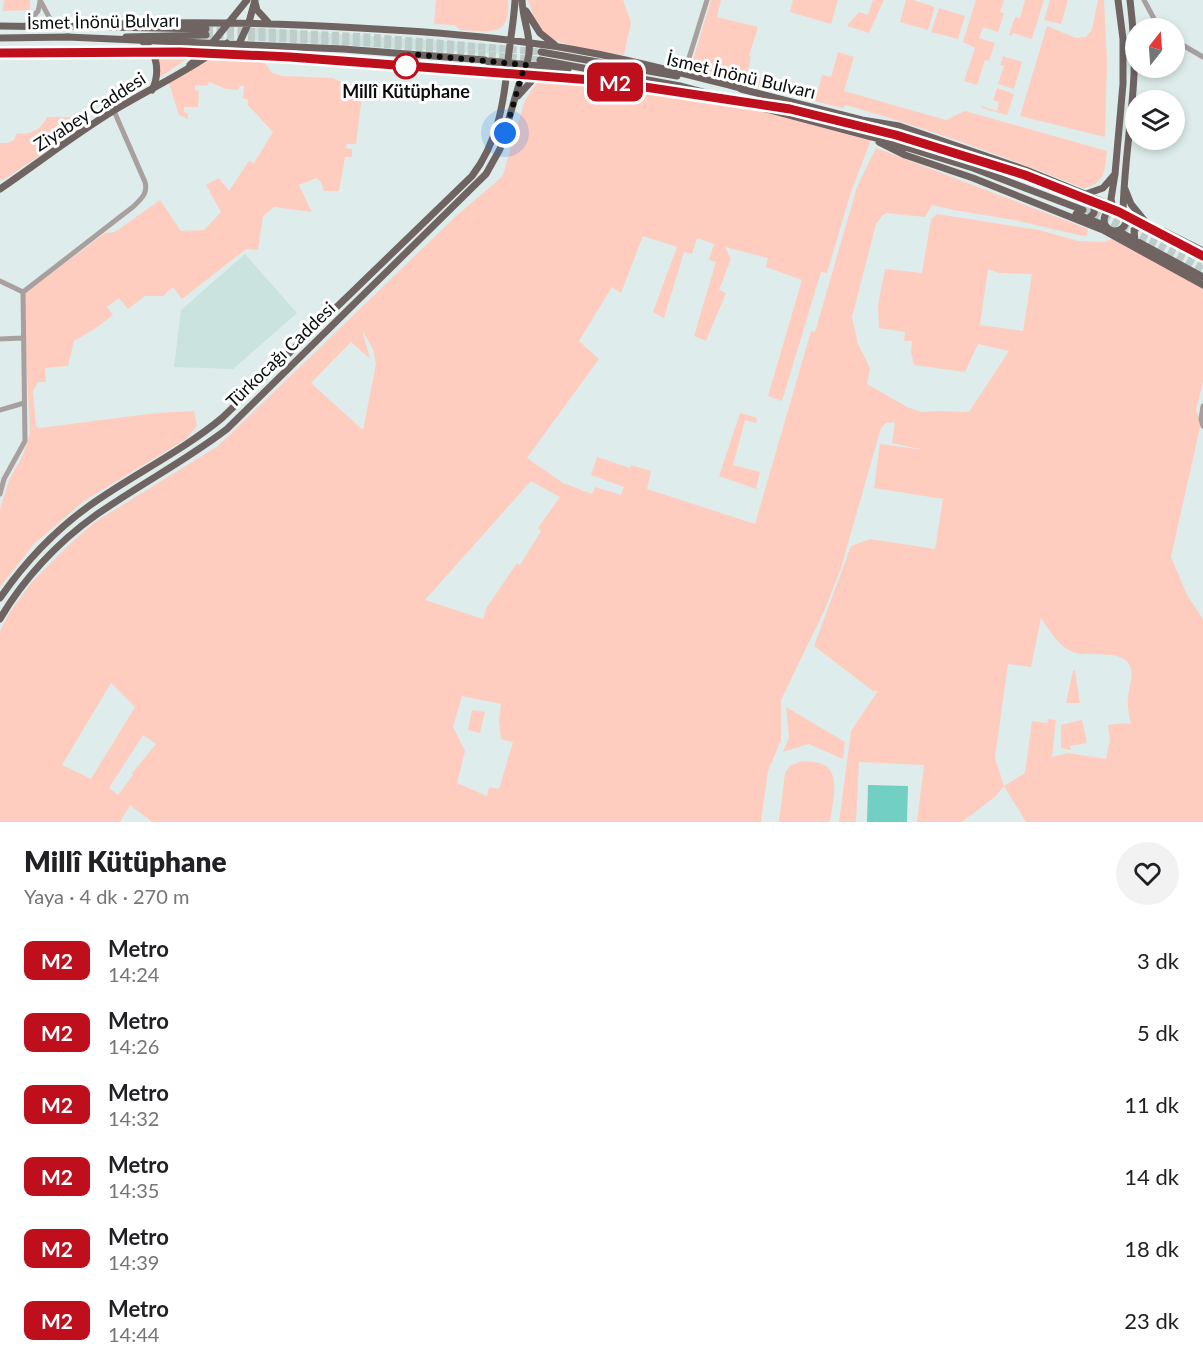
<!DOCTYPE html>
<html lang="tr">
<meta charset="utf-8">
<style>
:root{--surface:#fff;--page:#f2f2f2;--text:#202124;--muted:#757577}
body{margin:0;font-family:Lato,sans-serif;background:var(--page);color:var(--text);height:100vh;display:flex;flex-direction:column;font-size:22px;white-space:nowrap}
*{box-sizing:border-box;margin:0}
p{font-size:20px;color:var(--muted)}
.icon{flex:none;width:33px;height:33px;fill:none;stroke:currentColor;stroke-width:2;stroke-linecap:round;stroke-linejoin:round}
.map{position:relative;height:822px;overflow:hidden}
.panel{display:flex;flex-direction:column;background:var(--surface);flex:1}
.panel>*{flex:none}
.badge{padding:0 12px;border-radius:9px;font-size:21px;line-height:39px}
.needle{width:39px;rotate:17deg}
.controls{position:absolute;left:1125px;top:18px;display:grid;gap:12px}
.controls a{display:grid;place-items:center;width:60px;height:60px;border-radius:50%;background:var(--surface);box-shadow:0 3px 9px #0003;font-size:30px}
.you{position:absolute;width:30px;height:30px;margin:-15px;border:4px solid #fff;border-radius:50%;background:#1a73e8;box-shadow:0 0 0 9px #1a73e833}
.map>.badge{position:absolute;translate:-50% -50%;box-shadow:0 0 0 3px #fff}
.round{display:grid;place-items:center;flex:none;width:63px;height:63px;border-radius:32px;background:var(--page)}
.head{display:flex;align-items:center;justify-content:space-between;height:102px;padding:0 24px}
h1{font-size:28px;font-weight:800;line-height:45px}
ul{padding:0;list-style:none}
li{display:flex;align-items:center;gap:18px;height:72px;padding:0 24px}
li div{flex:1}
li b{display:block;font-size:22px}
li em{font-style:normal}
li .badge{min-width:66px;font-weight:700;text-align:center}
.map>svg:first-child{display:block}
.built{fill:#cae3df}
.green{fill:#fecdc0;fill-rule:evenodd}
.water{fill:#71cfc3}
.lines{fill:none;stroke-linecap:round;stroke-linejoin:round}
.major-tunnel{stroke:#beccca;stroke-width:7;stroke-dasharray:7 3.5;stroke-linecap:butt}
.minor{stroke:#a7a09f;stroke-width:5}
.major{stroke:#6f6462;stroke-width:7}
.line-casing{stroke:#fff;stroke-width:14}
.line{stroke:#bf0e1c;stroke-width:9}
.walk{stroke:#090e0d;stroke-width:6;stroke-dasharray:0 10.8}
.stop-dot{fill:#fff;stroke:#bf0e1c;stroke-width:3}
.labels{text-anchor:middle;stroke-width:6;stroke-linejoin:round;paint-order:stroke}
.street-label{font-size:18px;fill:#090e0d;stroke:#fff}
.stop-label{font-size:18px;font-weight:bold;fill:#090e0d;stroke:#fff}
</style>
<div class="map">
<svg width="1203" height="822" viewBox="0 0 1203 822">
<rect width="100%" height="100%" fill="#deedeb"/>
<path class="built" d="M253,28L502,45V54L252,40Z
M245,254L297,313L233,369L174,367L181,310Z"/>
<path class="green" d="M4,0H30V10L3,11Z
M436,0H508C511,38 490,31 460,30L455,25L434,24Z
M528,0H623L631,23L624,55C602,51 563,48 545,34C536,27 532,11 528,0Z
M711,0H721L717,17L758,27L749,56L751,57L747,74L767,79L768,76L819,88L822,75L831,77L838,52L854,57L844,91L946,120L965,111L1107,151C1105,169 1105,185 1083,188C1005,157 927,128 846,105L843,108L690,70Z
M793,0H838L831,24L790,12Z
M873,0H884L869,33L847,26L859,12L868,15Z
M906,0H913L935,7L928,30L900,22Z
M976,0H1004L1000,12L1004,13L998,32L983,27L979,38L995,43L989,61L985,60L977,85L964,81L975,48L963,42Z
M1025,0H1044L1032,39L1013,33L1012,36L1009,35L1015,17L1020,18Z
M1050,0H1068L1061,24L1044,20Z
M1098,0H1104L1107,62L1105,137L1020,116L1047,26L1076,38L1086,37L1092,30Z
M939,8L965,16L958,39L931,32Z
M155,44L197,45L200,50L159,78V58Z
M235,47L238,50L256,51L272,73L283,76L332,78L366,92L365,96H362L356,144H347L346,148L352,149V157H345L339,191H324L321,182L316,178L299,185L312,212L274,207L263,216L258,250L246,249L182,299L173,287L163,296H145L128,309L119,298L107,307L113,315L96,328L74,341L68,366L45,368L46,382H38L33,391L36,426L40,428L156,413L194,411L197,426L186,439L84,501L34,544L0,587V509L9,480L23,455L30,433L25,337V293L105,233L115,232L160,200L181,231L204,230L221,212L206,185L219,178L229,191L249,161L254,163L273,132L248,105V100L243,98L244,86H240L238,90L226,89L209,82L207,86L195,85V89L199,92L198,107H184V112L188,114V119L179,115L168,80C188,65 211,55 235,47Z
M1003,56L1022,62L1014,89L998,84L1004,66L1000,65Z
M545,71L652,83L872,137L851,192L827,273L821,272L782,401L768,396L802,280L766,267L768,258L725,247L731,259L719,290L726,293L706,341L694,336L716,262L709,260L714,244L697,238L692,254L684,252L664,318L653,312L677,247L643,236L621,293L612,287L579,341L599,359L527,458L563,483L592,494L595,487L621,495L624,487L591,475L597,457L630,468L631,465L651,471L647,489L755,524L811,331L815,332L857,187L876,148L1088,229L1087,235L1083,236L1014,220L954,210L932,205L925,217L887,213L883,215L876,224L852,317L858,344L870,368L867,384L907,407L921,412L940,411L969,412L1009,351L978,344L965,372L914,365L911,352L912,341H904L905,332L879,328L878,305L885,269L922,273L931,219L937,214L1039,230L1078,241L1104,242L1112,239L1114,236L1203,285V382L1196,410L1201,423L1171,557L1187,595L1203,619V822H1026L1004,786L996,796L962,822H917L924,765L859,762L856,822H839L851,731L878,691H873L814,646L851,546L870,539L935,549L943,499L874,488L880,444L924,450L892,443L895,422L886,423L881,428L841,568L825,609L781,700V740L768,771L761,822H152L130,805L120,822H0V631L10,612L32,582L69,545L95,522L218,446L455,217L497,181L503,175L525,100ZM988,269L999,273L1032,274L1023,331L980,325ZM362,330L373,349L376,364L363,430L311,383L351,342L370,359ZM531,481L560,497L538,528L541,531L520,565L517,563L487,607L483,619L425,600ZM1041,618C1049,630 1060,649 1076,653C1091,657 1126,648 1131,669C1133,678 1129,688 1128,697C1127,706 1129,715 1131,724L1125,723L1108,725L1110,740L1106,759L1068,753L1052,757L1056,720L1048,719L1047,723L1032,721L1025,773L1004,786L995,758L1008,664L1031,667ZM111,683L135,707L91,779L62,765ZM462,696L501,704L499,722L501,739L513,742L499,789L489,787L487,796L457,783L465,751L453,727ZM143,735L156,744L132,773L133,775L118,795L109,788Z
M997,88L1014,94L1007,115L982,108V106L997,111L999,102L993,100Z
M47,117H84L88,118L89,123L3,180L0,179V143H7L14,140L17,133C29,136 42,129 47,117Z
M740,413L757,418L756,423L745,420L733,465L760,472L756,489L719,476Z
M1075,670L1080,703H1066L1073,671Z
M786,707L845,742L843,759L809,744L783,752L789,737Z
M472,710L485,712L480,733L468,730Z
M1082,720L1087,743L1070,746L1071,750L1061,748V725Z
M799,762C846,757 834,792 830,822H779L785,773L790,766Z"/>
<path class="water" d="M868,785L908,786L907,822H867Z"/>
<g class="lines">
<path class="major-tunnel" d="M206,29L369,37L541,52
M206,35L368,43L540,60
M1086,204L1152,235L1203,262
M1083,210L1152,242L1203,269"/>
<path class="minor" d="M40,0L49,17L58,26
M1144,0L1159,28
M25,26L38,11L40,2
M1174,40L1203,57
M684,74L707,0
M0,281L23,292
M23,292L134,206C142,198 148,193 145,182L114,111
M0,339L22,338
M1203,406L1201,419L1203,426
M0,410L24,403
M0,494L4,479L25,441L23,292"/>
<path class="major" d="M255,2L257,10L268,22
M526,11L540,33L555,45
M0,26L63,27
M60,27C160,20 260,22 359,28C417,31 474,35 531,43C603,52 673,71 744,89
M107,27L206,29
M67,37L343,49L485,60L499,68L506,79
M126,37L206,35
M0,38L69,37
M143,42C158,50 160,75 152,90
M239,44L249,22L255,0
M541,52L677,76
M540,60L680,86L872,137L973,168L1083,210
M490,61L568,69
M190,65L205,52L247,0
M741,89L862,120L899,126L1026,170L1085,194L1103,202L1111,210
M518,96L545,66
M869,123L984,161L1094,203L1108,211
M879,142L905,155L973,178L1103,230L1203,285
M0,189C38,163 74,135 113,111C151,88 191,70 227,43
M1125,189L1131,204L1152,230L1163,231L1203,251
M1086,194L1103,188L1115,174
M1104 220a11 11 0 1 1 22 0a11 11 0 1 1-22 0Z
M1113,209L1111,199L1115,174L1123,84V39L1118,0
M1123,212C1124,165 1132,120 1134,74C1135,49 1133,25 1130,0
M1076,214L1106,226
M1126,217L1146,226
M1088,219L1094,213V203
M1118,231L1203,277
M1155,232L1203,258
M1135,241L1134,230L1140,225H1144
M0,598C25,562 53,532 89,506C132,475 181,452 222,418L472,176C498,142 504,102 508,61C510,40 514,21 515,0
M0,619C23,579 58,542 96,515C139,485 185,461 227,429L486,174L500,149L522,74C538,45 523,28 522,0"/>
</g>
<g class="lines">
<g class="line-casing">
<path id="line" d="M0,53L180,52L290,57L605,81L790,109L896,135L1025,175L1119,212L1203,256"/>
</g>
<use href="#line" class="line"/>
<path class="walk" d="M406,66L409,54L527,65L522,74L505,133"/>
</g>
<circle class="stop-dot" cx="406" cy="66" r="12"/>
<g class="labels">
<g class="street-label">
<text transform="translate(103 22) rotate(-1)" y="6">İsmet İnönü Bulvarı</text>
<text transform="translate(741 76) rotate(13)" y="6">İsmet İnönü Bulvarı</text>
<text transform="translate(90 112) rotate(-33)" y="6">Ziyabey Caddesi</text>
<text transform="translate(281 355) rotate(-44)" y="6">Türkocağı Caddesi</text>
</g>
<g class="stop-label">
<text x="406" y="98">Millî Kütüphane</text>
</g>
</g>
</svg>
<div class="controls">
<a><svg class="needle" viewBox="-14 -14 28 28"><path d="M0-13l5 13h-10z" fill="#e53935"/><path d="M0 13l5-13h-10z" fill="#757577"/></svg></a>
<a><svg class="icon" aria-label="layers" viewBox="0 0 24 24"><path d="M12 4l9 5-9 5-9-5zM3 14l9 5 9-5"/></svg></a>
</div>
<div class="you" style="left:505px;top:133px"></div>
<b class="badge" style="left:615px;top:82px;background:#bf0e1c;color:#fff">M2</b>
</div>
<section class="panel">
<div class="head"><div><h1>Millî Kütüphane</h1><p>Yaya · 4 dk · 270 m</p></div><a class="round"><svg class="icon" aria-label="heart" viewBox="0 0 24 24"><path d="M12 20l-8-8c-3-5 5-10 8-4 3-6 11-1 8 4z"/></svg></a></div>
<ul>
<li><span class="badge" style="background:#bf0e1c;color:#fff">M2</span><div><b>Metro</b><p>14:24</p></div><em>3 dk</em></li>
<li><span class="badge" style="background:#bf0e1c;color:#fff">M2</span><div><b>Metro</b><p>14:26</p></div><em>5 dk</em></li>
<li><span class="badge" style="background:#bf0e1c;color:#fff">M2</span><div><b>Metro</b><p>14:32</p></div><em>11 dk</em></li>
<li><span class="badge" style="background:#bf0e1c;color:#fff">M2</span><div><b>Metro</b><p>14:35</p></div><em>14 dk</em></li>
<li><span class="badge" style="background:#bf0e1c;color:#fff">M2</span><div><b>Metro</b><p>14:39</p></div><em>18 dk</em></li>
<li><span class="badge" style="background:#bf0e1c;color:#fff">M2</span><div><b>Metro</b><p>14:44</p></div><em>23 dk</em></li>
</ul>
</section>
